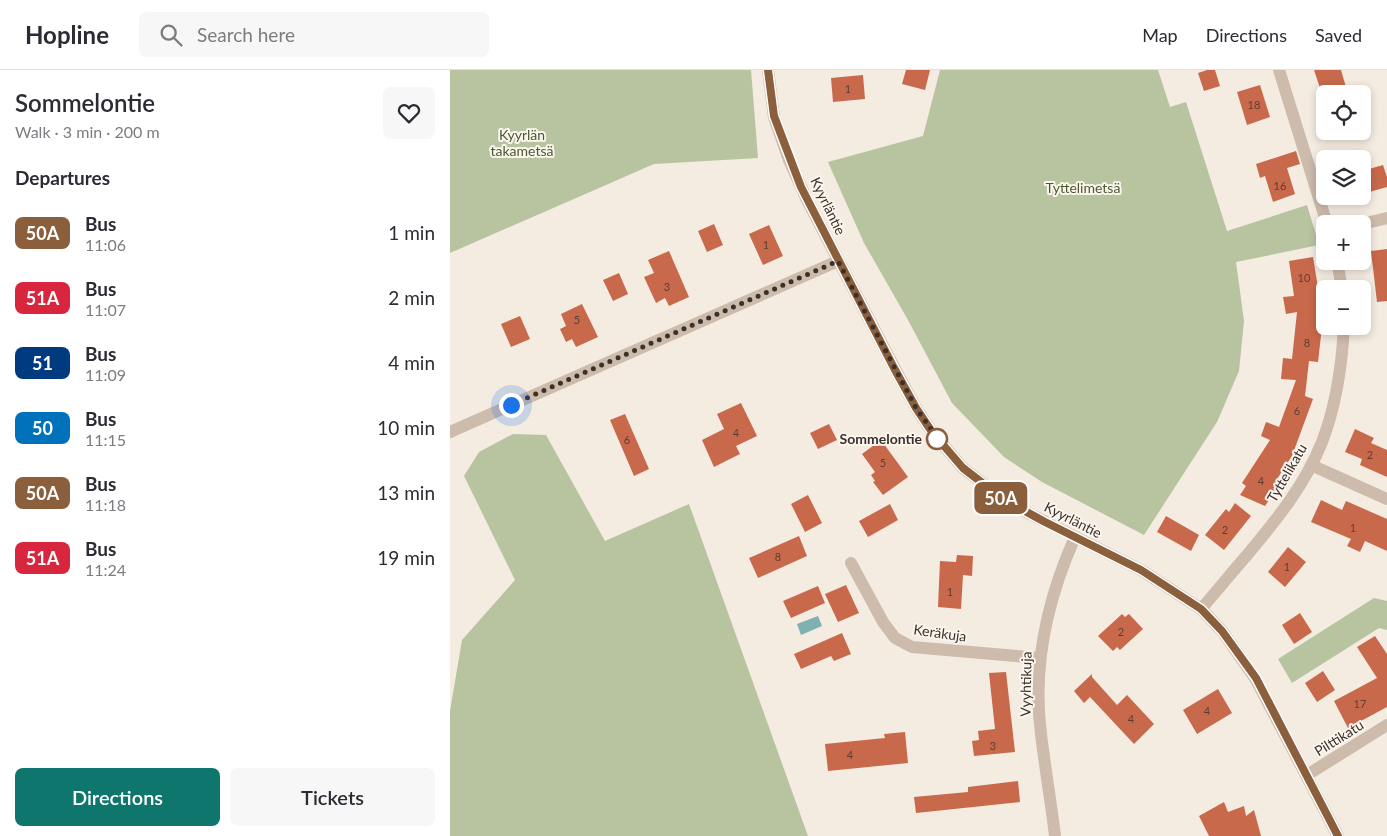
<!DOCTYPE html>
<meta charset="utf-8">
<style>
:root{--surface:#fff;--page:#f7f7f7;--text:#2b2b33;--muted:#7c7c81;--line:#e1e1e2;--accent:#0f766e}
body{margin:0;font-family:Lato,sans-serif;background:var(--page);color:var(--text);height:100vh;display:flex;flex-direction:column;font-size:19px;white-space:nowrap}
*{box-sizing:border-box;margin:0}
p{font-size:16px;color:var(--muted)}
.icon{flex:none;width:28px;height:28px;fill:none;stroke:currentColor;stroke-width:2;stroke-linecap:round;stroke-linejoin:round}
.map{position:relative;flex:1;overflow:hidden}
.side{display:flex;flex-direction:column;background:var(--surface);width:450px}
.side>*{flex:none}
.badge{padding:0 10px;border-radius:8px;font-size:18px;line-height:32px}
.fabs{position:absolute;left:866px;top:15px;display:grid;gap:10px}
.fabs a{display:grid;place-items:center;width:55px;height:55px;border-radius:8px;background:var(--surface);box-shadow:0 2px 8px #0003;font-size:25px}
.you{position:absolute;width:25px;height:25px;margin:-12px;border:4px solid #fff;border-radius:50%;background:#1a73e8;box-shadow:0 0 0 8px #1a73e833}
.map>.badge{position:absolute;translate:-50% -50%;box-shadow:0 0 0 2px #fff}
h2{padding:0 15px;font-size:19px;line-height:45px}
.round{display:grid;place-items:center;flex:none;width:52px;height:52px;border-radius:8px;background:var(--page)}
.overview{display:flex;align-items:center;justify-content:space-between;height:85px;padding:0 15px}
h1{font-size:24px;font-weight:600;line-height:38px}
.primary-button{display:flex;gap:10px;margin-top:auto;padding:10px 15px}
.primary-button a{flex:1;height:58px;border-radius:8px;background:var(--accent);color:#fff;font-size:20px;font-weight:600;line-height:58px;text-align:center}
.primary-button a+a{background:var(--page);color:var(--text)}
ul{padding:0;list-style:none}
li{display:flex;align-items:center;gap:15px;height:65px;padding:0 15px}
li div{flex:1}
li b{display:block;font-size:19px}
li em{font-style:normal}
li .badge{min-width:55px;font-weight:700;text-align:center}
header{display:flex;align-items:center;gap:30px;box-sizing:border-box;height:70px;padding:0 25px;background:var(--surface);border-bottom:1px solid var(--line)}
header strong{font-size:24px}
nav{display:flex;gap:28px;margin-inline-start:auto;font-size:18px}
.search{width:350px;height:45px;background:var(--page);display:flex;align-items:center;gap:12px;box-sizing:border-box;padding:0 18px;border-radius:8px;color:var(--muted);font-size:19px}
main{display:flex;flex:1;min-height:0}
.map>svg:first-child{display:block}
.green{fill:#b8c4a0}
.water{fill:#7fb0b2}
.building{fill:#c8694b}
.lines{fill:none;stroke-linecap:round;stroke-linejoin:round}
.minor{stroke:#cdbbac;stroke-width:12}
.tertiary{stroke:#cdbbac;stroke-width:12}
.line-casing{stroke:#fff;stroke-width:11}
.line{stroke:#8b5e3c;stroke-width:8}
.walk{stroke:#3b302b;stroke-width:5;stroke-dasharray:0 9}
.stop-dot{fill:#fff;stroke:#8b5e3c;stroke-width:2.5}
.labels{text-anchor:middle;stroke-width:4;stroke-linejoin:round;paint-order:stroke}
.number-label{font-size:11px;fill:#5e3e33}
.park-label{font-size:14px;fill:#4a5a2e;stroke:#fbf5ee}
.street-label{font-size:14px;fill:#3b302b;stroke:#fbf5ee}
.stop-label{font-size:14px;font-weight:bold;fill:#3b302b;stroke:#fbf5ee;text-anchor:end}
</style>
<header>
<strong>Hopline</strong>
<div class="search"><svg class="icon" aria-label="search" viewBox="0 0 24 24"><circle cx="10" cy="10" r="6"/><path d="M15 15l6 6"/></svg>Search here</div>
<nav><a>Map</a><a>Directions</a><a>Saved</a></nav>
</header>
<main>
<section class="side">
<div class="overview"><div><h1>Sommelontie</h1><p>Walk · 3 min · 200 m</p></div><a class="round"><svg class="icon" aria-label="heart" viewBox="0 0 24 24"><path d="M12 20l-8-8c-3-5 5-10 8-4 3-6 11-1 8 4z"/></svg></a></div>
<h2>Departures</h2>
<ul>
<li><span class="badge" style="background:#8b5e3c;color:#fff">50A</span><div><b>Bus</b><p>11:06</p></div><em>1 min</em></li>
<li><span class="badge" style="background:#d7263d;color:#fff">51A</span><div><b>Bus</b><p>11:07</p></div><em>2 min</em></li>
<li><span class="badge" style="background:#003b80;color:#fff">51</span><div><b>Bus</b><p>11:09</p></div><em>4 min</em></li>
<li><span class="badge" style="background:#0072bc;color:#fff">50</span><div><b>Bus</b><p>11:15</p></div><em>10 min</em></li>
<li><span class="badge" style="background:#8b5e3c;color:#fff">50A</span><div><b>Bus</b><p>11:18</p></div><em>13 min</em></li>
<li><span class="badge" style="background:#d7263d;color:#fff">51A</span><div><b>Bus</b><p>11:24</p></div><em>19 min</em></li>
</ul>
<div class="primary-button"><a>Directions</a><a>Tickets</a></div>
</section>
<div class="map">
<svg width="937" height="766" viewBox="0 0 937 766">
<rect width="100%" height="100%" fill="#f4ebe1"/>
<path class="green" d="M0,0H301L308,88L204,94L0,183Z
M490,0H708L720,37L736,32L777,161L857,135L869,175L786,192L794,251L789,301L767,352L694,465L592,412L554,387L502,333L458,250L414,173L378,92L473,66Z
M63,364L96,365L155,471L239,434L358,766H0V641L12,570L65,510L14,406L29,382Z
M924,528L937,531V560L929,558L842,613L828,589Z"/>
<path class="water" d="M368,546L372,556L351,565L347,554Z"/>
<path class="building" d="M456,0H480L475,20L452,14Z
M757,0H765L770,16L754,21L748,3Z
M864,0H891L898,24H872Z
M413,5L415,29L383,32L381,8Z
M810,15L820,47L797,55L787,22Z
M846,81L850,94L837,98L845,124L823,132L815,106L810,108L806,94Z
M933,95L937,107V117L912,124V101Z
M264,154L273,175L257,182L248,161Z
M319,155L333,186L313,195L299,164Z
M937,179V231L927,232L921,181Z
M219,181L239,227L219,236L215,228L206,233L194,207L204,203L198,190Z
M863,187L873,248L868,292L859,291L855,326L863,329L842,386L827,409L831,412L815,436L790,425L796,416L792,413L820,370L811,366L816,352L829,357L846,310L831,309L833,288L842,289L847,242L836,244L833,227L844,226L839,191Z
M169,203L178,224L163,231L153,210Z
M132,234L148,267L126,277L122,269L116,272L110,259L116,256L111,244Z
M70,246L80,269L61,277L51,254Z
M291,333L307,366L286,376L290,384L264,397L252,370L274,359L267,344Z
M175,344L199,399L184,406L160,350Z
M379,354L387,370L368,379L360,363Z
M905,359L924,368L921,373L937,380V407L910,395L912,389L895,382Z
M431,370L458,407L433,425L423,412L425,411L421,405L425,402L412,384Z
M358,425L372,453L355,462L341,434Z
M871,430L892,440L896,431L937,449V481L915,471L910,482L897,476L901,469L861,452Z
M785,433L801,446L774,480L755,465L776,439L779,442Z
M440,434L448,450L418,467L409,451Z
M716,446L749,465L741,481L707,462Z
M349,466L357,486L308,508L299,488Z
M838,477L856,492L835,517L818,502Z
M507,485L523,486L522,506L513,505L511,539L488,537L490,491L506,492Z
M396,515L409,543L388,552L375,524Z
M368,516L375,533L341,548L333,531Z
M850,543L862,562L844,574L832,555Z
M672,544L675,547L679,544L693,559L670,580L667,577L663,581L648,566Z
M392,563L401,584L384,591L381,586L351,599L344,584Z
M925,566L937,584V637L898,658L884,631L927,608L907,577Z
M873,601L885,620L867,632L855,613Z
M556,602L565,682L524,686L522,671L529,670L528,661L545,659L539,603Z
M642,604V607L667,635L677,625L704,654L684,674L640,627L634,633L624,621Z
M768,619L782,643L747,664L733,640Z
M455,662L458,693L378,701L375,674L435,668L434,664Z
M568,711L570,732L466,743L464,727L518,722V717Z
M774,732L778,742L794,736L796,746L804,740L811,766H759L749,746Z"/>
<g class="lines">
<path class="minor" d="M829,0L877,154
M912,154L937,148
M887,191L892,219
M0,362L388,191
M861,395L937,429
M401,493L433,552L445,568L462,577L590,588
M751,539C767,521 782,502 798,484C827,449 855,415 872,372C886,336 892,295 894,256
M857,705L937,655
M605,766C601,732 595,698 591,664C582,595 597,530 625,467"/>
<path class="tertiary" d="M318,0L324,47L339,90L357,130L444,297L466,338L482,362L513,398L553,429L580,444L691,500L751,539L772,561L805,608L888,766"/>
</g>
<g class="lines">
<g class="line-casing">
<path id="line" d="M318,0L324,46L351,117L444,298L466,338L482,362L513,398L553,429L595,452L691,500L751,539L772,561L806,608L888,766"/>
</g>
<use href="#line" class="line"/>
<path class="walk" d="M61,335L388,191L466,338L491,373L487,369"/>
</g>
<circle class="stop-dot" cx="487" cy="369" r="10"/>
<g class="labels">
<g class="number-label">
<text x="398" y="23">1</text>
<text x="804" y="39">18</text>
<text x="830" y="120">16</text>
<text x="316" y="179">1</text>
<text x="854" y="212">10</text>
<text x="217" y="221">3</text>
<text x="127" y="254">5</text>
<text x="857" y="277">8</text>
<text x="847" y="345">6</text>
<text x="286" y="367">4</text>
<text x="177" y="374">6</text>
<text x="920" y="389">2</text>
<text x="433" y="397">5</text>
<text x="811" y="415">4</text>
<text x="903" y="462">1</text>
<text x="775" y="464">2</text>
<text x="328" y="491">8</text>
<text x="837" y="501">1</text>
<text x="500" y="526">1</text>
<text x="671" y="566">2</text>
<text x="910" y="638">17</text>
<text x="757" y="645">4</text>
<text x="681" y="653">4</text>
<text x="543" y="680">3</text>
<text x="400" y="689">4</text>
</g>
<g class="park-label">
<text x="72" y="70">Kyyrlän<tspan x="72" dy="16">takametsä</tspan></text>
<text x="633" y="123">Tyttelimetsä</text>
</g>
<g class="street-label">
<text transform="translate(378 136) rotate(64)" y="5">Kyyrläntie</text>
<text transform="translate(837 403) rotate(-60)" y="5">Tyttelikatu</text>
<text transform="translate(623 450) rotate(27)" y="5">Kyyrläntie</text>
<text transform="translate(490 563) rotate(8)" y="5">Keräkuja</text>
<text transform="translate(576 614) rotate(-89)" y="5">Vyyhtikuja</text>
<text transform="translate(889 668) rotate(-32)" y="5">Pilttikatu</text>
</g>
<g class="stop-label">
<text x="472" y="374">Sommelontie</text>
</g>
</g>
</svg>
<div class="fabs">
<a><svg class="icon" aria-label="locate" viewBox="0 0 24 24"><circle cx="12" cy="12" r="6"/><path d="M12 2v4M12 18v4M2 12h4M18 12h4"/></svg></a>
<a><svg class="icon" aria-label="layers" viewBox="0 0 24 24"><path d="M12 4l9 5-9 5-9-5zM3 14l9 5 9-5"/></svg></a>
<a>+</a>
<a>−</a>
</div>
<div class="you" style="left:61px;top:335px"></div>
<b class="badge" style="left:551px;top:428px;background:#8b5e3c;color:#fff">50A</b>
</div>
</main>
